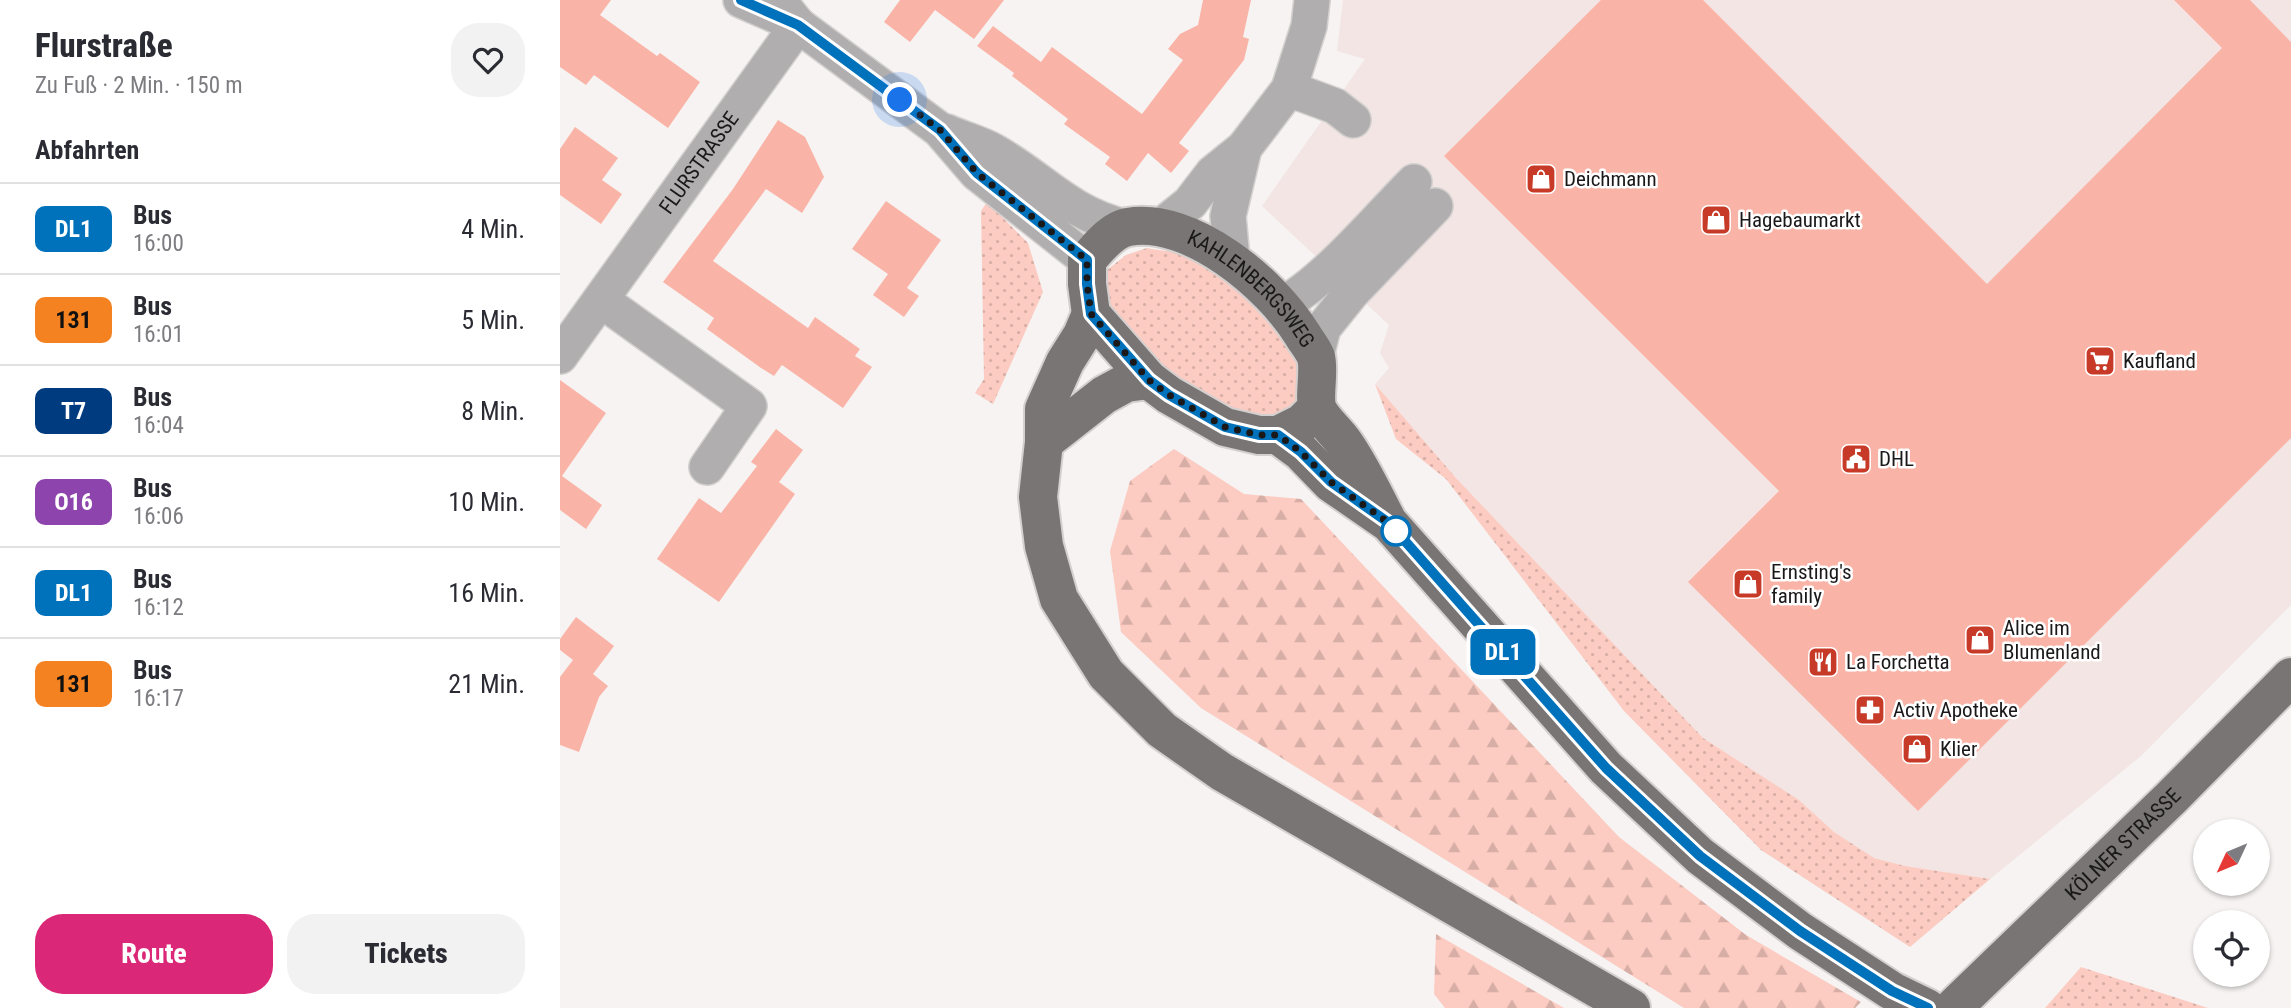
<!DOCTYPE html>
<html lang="de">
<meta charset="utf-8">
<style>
:root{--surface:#fff;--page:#f2f2f3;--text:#2b2b33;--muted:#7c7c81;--line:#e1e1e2;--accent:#db2777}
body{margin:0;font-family:"Roboto Condensed",sans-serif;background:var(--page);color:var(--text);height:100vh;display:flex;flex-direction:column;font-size:26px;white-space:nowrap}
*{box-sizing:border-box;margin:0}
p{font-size:23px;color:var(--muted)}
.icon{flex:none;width:38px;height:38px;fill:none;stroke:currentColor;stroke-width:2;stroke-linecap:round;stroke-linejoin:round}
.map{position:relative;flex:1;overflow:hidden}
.panel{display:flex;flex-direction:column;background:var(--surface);width:560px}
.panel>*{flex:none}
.badge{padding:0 14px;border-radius:10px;font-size:24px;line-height:46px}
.needle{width:46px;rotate:226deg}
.controls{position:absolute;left:1633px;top:819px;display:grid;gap:14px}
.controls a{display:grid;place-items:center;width:77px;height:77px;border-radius:50%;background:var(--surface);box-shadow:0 2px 5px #0004;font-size:35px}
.you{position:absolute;width:35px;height:35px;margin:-18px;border:5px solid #fff;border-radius:50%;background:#1a73e8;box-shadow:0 0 0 10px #1a73e833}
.map>.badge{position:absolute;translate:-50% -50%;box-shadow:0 0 0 4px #fff}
h2{padding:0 35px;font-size:26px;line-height:63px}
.round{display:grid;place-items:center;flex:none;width:74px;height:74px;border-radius:28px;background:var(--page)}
.summary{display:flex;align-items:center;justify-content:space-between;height:119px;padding:0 35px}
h1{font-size:33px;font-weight:800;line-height:52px}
.action{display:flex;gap:14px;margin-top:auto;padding:14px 35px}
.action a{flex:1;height:80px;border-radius:28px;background:var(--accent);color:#fff;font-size:28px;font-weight:800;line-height:80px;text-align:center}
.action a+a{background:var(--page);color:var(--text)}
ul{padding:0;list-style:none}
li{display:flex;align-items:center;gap:21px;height:91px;padding:0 35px;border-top:2px solid var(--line)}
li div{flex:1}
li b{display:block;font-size:26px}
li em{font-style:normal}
li .badge{min-width:77px;font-weight:700;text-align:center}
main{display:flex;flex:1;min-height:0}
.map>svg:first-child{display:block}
.built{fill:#f2e5e3}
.grass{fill:url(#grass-dots)}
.forest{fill:url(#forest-firs)}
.building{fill:#fab4a7}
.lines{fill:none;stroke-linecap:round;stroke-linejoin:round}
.minor-casing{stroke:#d3d0cf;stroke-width:38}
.major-casing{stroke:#d3d0cf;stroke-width:42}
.minor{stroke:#b0aeae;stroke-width:35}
.major{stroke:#787574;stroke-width:38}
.line-casing{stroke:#fff;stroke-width:16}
.line{stroke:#0072bc;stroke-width:10}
.walk{stroke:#1a1818;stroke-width:7;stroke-dasharray:0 12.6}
.stop-dot{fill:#fff;stroke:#0072bc;stroke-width:3.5}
.labels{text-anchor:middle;stroke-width:5;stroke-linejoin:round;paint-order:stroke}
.street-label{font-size:21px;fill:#1a1818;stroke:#fff}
.poi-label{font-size:21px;fill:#1a1818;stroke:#fff;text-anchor:start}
</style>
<main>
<section class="panel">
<div class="summary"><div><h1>Flurstraße</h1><p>Zu Fuß · 2 Min. · 150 m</p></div><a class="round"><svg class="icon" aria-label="heart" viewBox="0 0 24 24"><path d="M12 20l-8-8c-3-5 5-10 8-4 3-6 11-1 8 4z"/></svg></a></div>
<h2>Abfahrten</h2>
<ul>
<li><span class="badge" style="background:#0072bc;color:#fff">DL1</span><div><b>Bus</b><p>16:00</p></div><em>4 Min.</em></li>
<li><span class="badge" style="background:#f58220;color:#111">131</span><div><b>Bus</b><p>16:01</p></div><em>5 Min.</em></li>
<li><span class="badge" style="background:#003b80;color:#fff">T7</span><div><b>Bus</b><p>16:04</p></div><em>8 Min.</em></li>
<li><span class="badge" style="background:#8e44ad;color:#fff">O16</span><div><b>Bus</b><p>16:06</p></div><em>10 Min.</em></li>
<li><span class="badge" style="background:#0072bc;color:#fff">DL1</span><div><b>Bus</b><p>16:12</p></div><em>16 Min.</em></li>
<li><span class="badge" style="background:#f58220;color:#111">131</span><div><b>Bus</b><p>16:17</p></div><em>21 Min.</em></li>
</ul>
<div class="action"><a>Route</a><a>Tickets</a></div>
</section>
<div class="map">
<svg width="1731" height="1008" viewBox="0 0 1731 1008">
<defs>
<pattern id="grass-dots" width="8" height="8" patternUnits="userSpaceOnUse" patternTransform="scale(1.75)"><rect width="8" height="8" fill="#fccbc1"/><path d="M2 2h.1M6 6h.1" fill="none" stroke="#d7aea5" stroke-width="1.8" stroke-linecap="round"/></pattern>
<pattern id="forest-firs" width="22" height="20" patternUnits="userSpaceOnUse" patternTransform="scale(1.75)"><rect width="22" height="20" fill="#fccbc1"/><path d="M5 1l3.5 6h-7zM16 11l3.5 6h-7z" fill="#d7aea5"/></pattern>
</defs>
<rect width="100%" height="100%" fill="#f6f3f2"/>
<path class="built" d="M783,0H1731V605L1581,756L1430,879L1345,866L1314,858L1274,832L1239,800L1143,738L896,478L815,384L829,368L820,353L829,325L702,206L805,59L777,51Z"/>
<path class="grass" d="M427,202L468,243L483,292L433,404L415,393L424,379L421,211Z
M587,248C600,251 616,251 629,255C659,263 725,337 738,365C742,375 742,390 744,402L714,418L680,412L654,400L604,370L550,315L543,282L547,270L566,255Z
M815,384L896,478L1143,738L1239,800L1274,832L1314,858L1345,866L1430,879L1350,947L1201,850L1064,711L886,479L836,439Z
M1521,967L1648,1008H1485Z"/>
<path class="forest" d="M614,449L684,494L741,499L1059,837L1186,935L1301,1002L1295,1008H1124L641,708L561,632L550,551L570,481Z
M876,934L1004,1008H885L874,994Z"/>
<path class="building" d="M0,0H51L40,15L97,56L100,53L140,82L108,128L34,75L26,85L0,67Z
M340,0H444L414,39L375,10L350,42L324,22Z
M643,0H691L683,37L689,39L684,60L619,143L629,151L611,173L588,153L567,181L545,164L550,157L504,124L508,119L452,76L454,73L417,46L433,26L481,62L492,47L582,114L623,60L608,49L620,34L638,25Z
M1041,0H1143L1427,284L1662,48L1614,0H1690L1731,42V438L1358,811L1128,582L1219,491L884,156Z
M218,120L245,137L264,177L242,213L206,189L153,261L248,328L255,317L300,349L295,356L312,367L283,408L222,365L214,376L201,368L147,329L154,318L103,282L173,189Z
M15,127L58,158L42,180L62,194L41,224L0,195V149Z
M326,201L381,240L347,288L359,296L344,317L313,295L328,274L292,249Z
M0,380L46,413L2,476L42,505L26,529L0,510Z
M216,429L243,450L219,482L235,494L159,602L97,559L139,498L161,513L197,466L191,462Z
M16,617L54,646L33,674L48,686L39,697L19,752L0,745V677L13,660L0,650V639Z"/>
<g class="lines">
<g class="minor-casing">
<g id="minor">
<path d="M181,0L238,25"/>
<path d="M218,0L238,25L380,130L417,173L527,260"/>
<path d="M729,89L775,106L793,120"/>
<path d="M387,132C402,139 419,143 433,151C482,178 507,213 565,227"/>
<path d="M599,228L630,203L653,173L684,148L729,89L749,26L752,0"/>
<path d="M672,260L668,216L684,148"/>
<path d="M41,300L189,406L147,467"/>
<path d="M720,306C766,281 816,220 854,182"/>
<path id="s1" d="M0,356L238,25"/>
<path d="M756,356L763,328L792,292L875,206"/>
</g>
</g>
<g class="major-casing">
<g id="major">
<path d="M531,314L522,335L505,362L484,409V442L478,497L484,546L499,599L546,674L602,730L662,772L1071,1008"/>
<path id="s2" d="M757,408L742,423L718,435H699L665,427L609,395L589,380L531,314L527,284V260C538,248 551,230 568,227C631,216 711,284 742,334C746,341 753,349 756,357C760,371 753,398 758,410C764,422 777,432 785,444C801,467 813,493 826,518"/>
<path d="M718,435L741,452L771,483L829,523L1046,768L1140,856L1240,931L1332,991L1367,1008"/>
<path d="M484,442L544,395L566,383L589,380"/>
<path id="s3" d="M1393,1008L1611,798L1731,677"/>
</g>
</g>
<use href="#minor" class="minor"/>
<use href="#major" class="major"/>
</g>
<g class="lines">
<g class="line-casing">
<path id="line" d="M181,0L238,25L380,130L417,173L527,260V284L531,314L589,380L609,395L665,427L699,435H718L741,452L771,482L829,523L1046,768L1140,856L1240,931L1332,991L1368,1008"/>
</g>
<use href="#line" class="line"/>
<path class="walk" d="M340,100L380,130L417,173L527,260V284L531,314L589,380L609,395L665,427L699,435H718L741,452L771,482L829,523L840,534L836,531"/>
</g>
<defs>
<g id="shop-square" transform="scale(1.575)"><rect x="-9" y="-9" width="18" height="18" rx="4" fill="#c63a27" stroke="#fff"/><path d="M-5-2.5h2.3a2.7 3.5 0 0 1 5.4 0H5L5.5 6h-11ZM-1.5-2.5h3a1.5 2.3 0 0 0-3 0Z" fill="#fff"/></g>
<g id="supermarket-square" transform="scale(1.575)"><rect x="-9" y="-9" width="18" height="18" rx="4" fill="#c63a27" stroke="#fff"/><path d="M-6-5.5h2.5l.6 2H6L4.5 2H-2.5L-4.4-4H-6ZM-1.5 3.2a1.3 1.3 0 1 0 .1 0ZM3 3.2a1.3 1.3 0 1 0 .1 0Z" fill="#fff"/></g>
<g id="civic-square" transform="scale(1.575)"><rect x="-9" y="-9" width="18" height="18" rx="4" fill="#c63a27" stroke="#fff"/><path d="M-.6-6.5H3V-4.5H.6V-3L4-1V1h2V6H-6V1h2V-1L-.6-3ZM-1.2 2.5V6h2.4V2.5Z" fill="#fff"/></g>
<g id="restaurant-square" transform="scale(1.575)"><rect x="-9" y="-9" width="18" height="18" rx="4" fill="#c63a27" stroke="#fff"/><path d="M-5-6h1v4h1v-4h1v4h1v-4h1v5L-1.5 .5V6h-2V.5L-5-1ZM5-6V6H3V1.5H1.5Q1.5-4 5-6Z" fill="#fff"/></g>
<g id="pharmacy-square" transform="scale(1.575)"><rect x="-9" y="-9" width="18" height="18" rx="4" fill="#c63a27" stroke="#fff"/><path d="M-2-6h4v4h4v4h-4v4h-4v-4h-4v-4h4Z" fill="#fff"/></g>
</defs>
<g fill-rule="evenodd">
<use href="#shop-square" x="981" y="179"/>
<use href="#shop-square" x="1156" y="220"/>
<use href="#supermarket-square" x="1540" y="361"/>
<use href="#civic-square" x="1296" y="459"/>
<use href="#shop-square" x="1188" y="584"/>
<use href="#shop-square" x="1420" y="640"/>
<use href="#restaurant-square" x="1263" y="662"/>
<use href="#pharmacy-square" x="1310" y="710"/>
<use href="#shop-square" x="1357" y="749"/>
</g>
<circle class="stop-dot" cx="836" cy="531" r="14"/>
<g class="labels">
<g class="street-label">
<text dy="7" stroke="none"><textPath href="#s1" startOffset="238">FLURSTRASSE</textPath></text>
<text dy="7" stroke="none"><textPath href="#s2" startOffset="532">KAHLENBERGSWEG</textPath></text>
<text dy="7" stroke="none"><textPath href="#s3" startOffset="236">KÖLNER STRASSE</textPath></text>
</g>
<g class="poi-label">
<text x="1004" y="186">Deichmann</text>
<text x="1179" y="227">Hagebaumarkt</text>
<text x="1563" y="368">Kaufland</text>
<text x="1319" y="466">DHL</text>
<text x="1211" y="579">Ernsting's<tspan x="1211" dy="24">family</tspan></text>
<text x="1443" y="635">Alice im<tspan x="1443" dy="24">Blumenland</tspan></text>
<text x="1286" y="669">La Forchetta</text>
<text x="1333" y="717">Activ Apotheke</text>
<text x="1380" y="756">Klier</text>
</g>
</g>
</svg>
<div class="controls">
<a><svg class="needle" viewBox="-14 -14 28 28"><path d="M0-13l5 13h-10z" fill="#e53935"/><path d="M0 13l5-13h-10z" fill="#7c7c81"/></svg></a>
<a><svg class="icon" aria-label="locate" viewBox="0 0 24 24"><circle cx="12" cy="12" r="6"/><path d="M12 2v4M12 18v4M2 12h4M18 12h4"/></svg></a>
</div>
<div class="you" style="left:340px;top:100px"></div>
<b class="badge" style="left:943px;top:652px;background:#0072bc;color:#fff">DL1</b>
</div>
</main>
